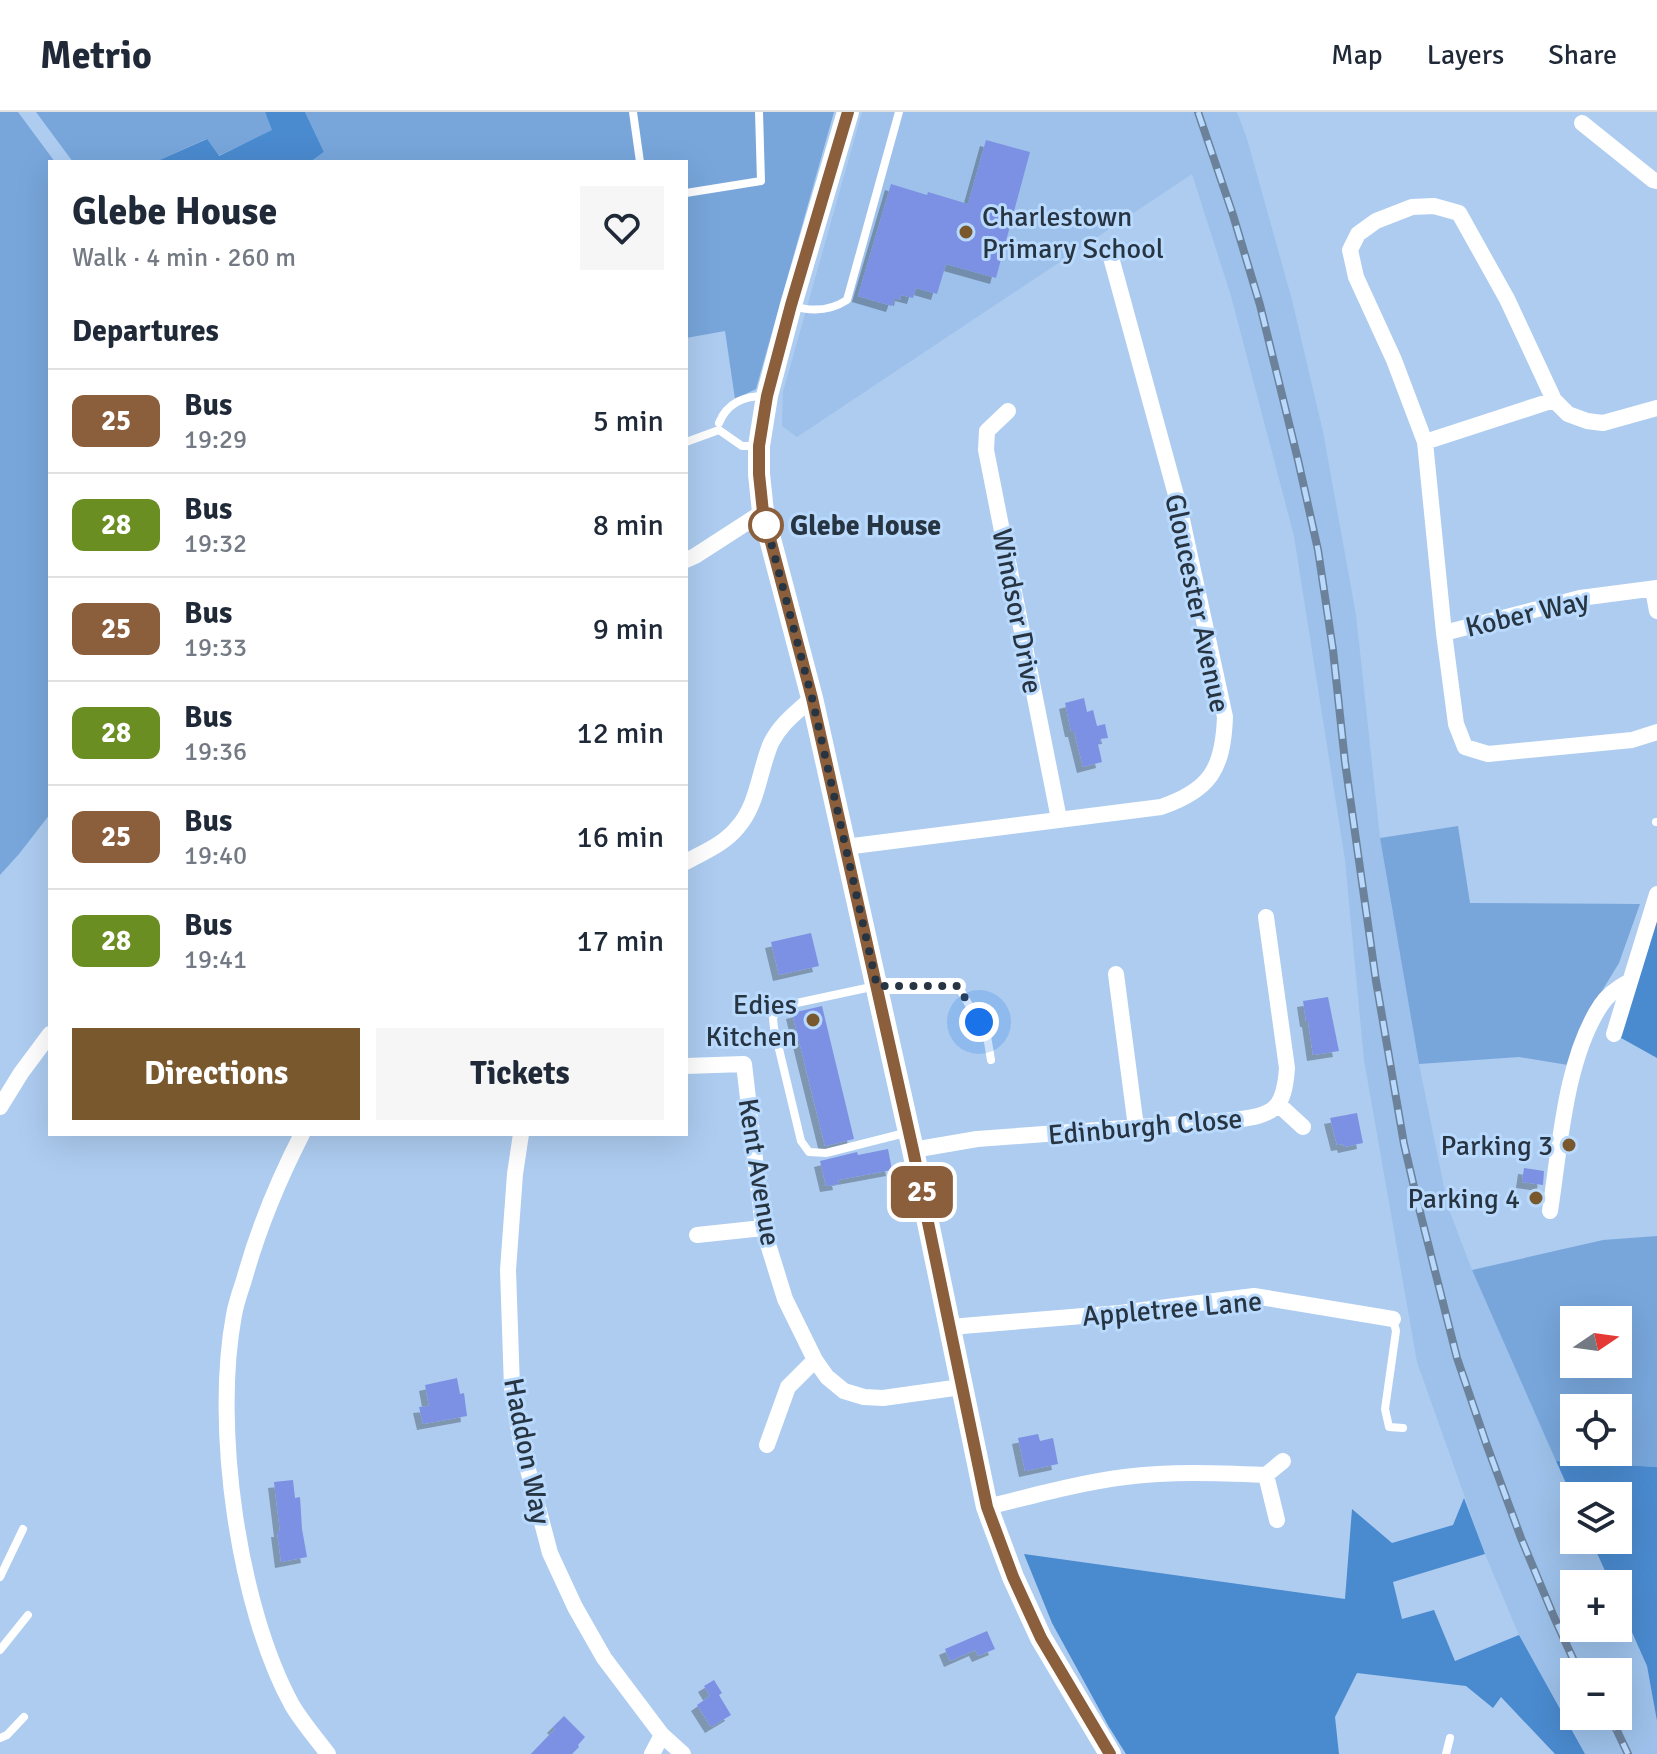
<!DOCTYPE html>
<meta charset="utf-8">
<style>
:root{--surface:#fff;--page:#f6f6f7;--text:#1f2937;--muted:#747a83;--line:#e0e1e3;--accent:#79582e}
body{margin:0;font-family:Signika,sans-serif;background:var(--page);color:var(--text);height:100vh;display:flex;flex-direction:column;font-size:30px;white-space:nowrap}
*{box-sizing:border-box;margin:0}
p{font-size:26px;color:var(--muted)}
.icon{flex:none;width:44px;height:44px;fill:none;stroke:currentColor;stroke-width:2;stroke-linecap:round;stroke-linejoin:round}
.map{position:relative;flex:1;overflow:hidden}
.side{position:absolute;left:48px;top:48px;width:640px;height:976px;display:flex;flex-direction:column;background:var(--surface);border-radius:0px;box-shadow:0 8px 32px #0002}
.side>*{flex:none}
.badge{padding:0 16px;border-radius:12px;font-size:28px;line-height:52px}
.needle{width:52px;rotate:77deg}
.buttons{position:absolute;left:1560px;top:1194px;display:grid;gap:16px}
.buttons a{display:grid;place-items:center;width:72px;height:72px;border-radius:0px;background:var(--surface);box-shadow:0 8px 32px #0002;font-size:40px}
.you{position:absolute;width:40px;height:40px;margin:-20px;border:6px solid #fff;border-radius:50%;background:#1a73e8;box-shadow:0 0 0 12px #1a73e833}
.map>.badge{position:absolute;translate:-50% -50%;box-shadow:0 0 0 4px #fff}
h2{padding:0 24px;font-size:30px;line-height:72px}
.round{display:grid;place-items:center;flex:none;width:84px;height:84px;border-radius:0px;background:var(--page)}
.summary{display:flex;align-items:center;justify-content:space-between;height:136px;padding:0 24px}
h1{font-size:38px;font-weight:700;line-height:60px}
.cta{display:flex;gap:16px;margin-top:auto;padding:16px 24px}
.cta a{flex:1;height:92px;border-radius:0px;background:var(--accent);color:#fff;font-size:32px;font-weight:700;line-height:92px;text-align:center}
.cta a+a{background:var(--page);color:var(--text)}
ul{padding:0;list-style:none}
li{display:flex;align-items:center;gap:24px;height:104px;padding:0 24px;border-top:2px solid var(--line)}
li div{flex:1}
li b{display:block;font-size:30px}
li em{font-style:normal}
li .badge{min-width:88px;font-weight:700;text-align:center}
header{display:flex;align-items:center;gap:48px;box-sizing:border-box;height:112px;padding:0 40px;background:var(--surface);border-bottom:2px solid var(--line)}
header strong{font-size:38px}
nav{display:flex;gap:44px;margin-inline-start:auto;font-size:28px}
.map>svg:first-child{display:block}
.built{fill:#9dc1ea;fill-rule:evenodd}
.green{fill:#78a6db;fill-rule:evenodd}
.forest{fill:#4a8acf}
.building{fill:#7c91e3;filter:url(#shadow)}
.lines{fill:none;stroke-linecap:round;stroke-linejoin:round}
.lane{stroke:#fff;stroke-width:8}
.street{stroke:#fff;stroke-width:16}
.secondary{stroke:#fff;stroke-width:22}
.rail-casing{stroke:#6c829b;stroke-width:8}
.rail{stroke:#b9d9fd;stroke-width:5;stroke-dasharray:15;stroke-linecap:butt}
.line-casing{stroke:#fff;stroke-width:18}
.line{stroke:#8b5e3c;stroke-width:12}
.walk{stroke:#273442;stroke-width:8;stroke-dasharray:0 14.4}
.poi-dot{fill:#79582e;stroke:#b9d9fd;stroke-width:3}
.stop-dot{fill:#fff;stroke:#8b5e3c;stroke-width:4}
.labels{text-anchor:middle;stroke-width:6;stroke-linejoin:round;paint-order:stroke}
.poi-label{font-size:28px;fill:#273442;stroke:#b9d9fd;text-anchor:end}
.stop-label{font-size:28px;font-weight:bold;fill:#273442;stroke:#b9d9fd;text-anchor:start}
.street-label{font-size:28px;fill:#273442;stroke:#b9d9fd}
</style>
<header>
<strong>Metrio</strong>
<nav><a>Map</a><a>Layers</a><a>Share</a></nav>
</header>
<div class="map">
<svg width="1657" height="1642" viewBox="0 0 1657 1642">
<defs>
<filter id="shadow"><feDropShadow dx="-6" dy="6" stdDeviation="0" flood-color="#0004"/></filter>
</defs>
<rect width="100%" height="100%" fill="#adccf0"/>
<path class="built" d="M862,0H1237L1247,27L1292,188L1323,320L1356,503L1380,726L1419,952L1448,1095L1472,1158L1574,1389V1428H1591L1611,1472H1574V1516H1618V1489L1647,1554L1657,1609V1642H1585L1519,1523L1485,1442L1417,1250L1364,948L1345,748L1294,424L1231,184L1192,62L797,325L782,314L783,280ZM1574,1560H1618V1604H1574Z"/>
<path class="green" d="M0,0H18L55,50H50V702L19,742L0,763Z
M36,0H265L273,18L218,44L206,27L155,50H73Z
M305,0H834L756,277L735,287L725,219L686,226V50H310L324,40Z
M1458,714L1470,791L1640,792L1619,851L1597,887L1568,953L1519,945L1419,952L1380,726Z
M1657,1124V1355L1556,1349L1472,1158L1603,1128ZM1574,1208H1618V1252H1574ZM1574,1296H1618V1340H1574Z"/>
<path class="forest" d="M265,0H305L324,40L310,50H155L207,27L219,44L272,18Z
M1657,782V946L1614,922Z
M1556,1349L1657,1355V1609L1647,1554L1618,1489V1472H1611L1591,1428H1618V1384H1574V1389Z
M1464,1386L1485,1442L1393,1470L1402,1507L1434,1498L1455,1549L1519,1523L1585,1642H1555L1501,1585L1493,1596L1466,1574L1357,1561L1335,1605L1339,1642H1126L1109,1615L1052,1511L1024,1442L1345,1487L1352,1397L1392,1431L1453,1413Z"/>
<path class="building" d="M986,28L1030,40L996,166L946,152L937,182L916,176L913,186L901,183L900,188L895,186L892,194L858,184L891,72L927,83L928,80L968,92Z
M1084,586L1087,600L1093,598L1097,614L1105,612L1108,626L1100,627L1101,632H1098L1102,650L1083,655L1074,619H1071L1065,591Z
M811,821L819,854L779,863L771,830Z
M1328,885L1339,939L1313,943L1308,909H1306L1303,889Z
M822,894L854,1027L825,1034L792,901Z
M1357,1001L1363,1031L1344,1035L1343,1032L1337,1033L1330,1006Z
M888,1037L892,1058L838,1068L839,1072L826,1074L820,1049L857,1040L858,1043Z
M1524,1056L1544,1059L1543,1073L1522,1070Z
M457,1266L460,1282L464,1281L467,1304L423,1312L419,1295L429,1294L425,1273Z
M1038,1322L1040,1329L1053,1326L1058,1352L1025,1359L1018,1326Z
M293,1368L295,1386L300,1385L302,1417L307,1445L281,1450L277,1419H280L274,1370Z
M987,1519L995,1537L978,1544L975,1538L950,1549L945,1537Z
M714,1568L722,1581L719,1583L731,1603L711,1615L697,1593L710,1584L704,1574Z
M564,1604L585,1625L578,1633L579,1635L572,1642H531L555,1617L553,1615Z"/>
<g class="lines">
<path class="lane" d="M633,0L640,50
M686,81L761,69L759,0
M793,194C812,200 830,199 847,188L899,0
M719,311C727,291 745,283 767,284
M686,330L719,318L742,334H759
M1656,710H1657
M876,874L778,895L773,906L774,916L801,1029L809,1040L826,1041L909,1020
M958,874L987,924L991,948
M1393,1207L1396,1219L1385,1297L1389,1315L1403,1316
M0,1465L23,1417
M0,1538L28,1503
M0,1626L7,1623L24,1605
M1446,1642L1450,1626"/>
<path class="street" d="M1582,11L1653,68L1657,69
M1657,296L1603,311L1587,309L1568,302L1554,288L1507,187L1459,101L1434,94L1412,95L1376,109L1358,122L1350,138L1356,165L1394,248L1425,330L1444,521L1580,486L1657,476
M1008,299L987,319L986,338L1059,707
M1425,330L1554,288
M686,448L695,444L763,400
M1653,477L1657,499
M1444,521L1456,612L1465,635L1488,642L1632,628L1657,620
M845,735L1161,695C1211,678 1223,656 1225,605L1179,394L1109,138
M686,750C704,740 724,732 737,716C758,693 759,659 771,631C781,611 797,600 812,586
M1116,862L1136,1015
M877,874H958
M1614,922L1657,782
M686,954L744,952L763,1116L785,1187L815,1248L827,1265L844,1279L864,1285L883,1286L961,1275
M1278,992L1303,1015
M0,995L21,961L50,922
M302,1022C278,1069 258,1117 244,1168C240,1180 236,1191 234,1203C213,1314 238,1494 292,1593C302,1610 316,1626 328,1642
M521,1022L515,1062L508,1158L512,1276L521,1331L550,1441L575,1495L604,1546L662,1623L683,1642
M913,1038L977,1027L1234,1008C1274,1003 1284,998 1287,956L1266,805
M1550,1099C1560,1035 1565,947 1601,893C1608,882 1619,875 1630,869
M697,1123L763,1116
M950,1215L1120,1201L1254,1184L1393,1207
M767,1333L788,1275L815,1248
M1266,1363L1277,1408
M1266,1363L1283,1349
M987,1395C1032,1384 1078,1371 1125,1365C1171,1359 1219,1361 1266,1363
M652,1642L662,1623"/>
<path class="secondary" d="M848,0L791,193L767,284L759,334V362L763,400L812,586L913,1038L987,1395L1013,1465L1041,1526L1110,1642"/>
<g class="rail-casing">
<path id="rail" d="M1198,0L1233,103L1260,193L1298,348L1318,438L1333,538L1345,650L1376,869L1404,1032L1418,1092L1457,1246L1486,1331L1521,1426L1554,1505L1579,1560
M1610,1604L1628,1642"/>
</g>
<use href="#rail" class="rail"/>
</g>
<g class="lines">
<g class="line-casing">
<path id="line" d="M848,0L791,193L767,284L759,334V362L763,400L812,586L913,1038L987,1395L1013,1465L1041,1526L1110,1642"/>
</g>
<use href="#line" class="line"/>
<path class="walk" d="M766,413L755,407L763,400L812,586L877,874H958L979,910"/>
</g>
<g class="poi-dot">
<circle cx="966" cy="120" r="8"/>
<circle cx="813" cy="908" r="8"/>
<circle cx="1569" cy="1033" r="8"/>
<circle cx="1536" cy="1086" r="8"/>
</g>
<circle class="stop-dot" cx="766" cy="413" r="16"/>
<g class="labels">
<g class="poi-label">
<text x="982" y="114" text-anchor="start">Charlestown<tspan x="982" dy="32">Primary School</tspan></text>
<text x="797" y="902">Edies<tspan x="797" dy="32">Kitchen</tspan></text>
<text x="1553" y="1043">Parking 3</text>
<text x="1520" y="1096">Parking 4</text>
</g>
<g class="stop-label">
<text x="790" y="423">Glebe House</text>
</g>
<g class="street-label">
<text transform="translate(1198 491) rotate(78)" y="10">Gloucester Avenue</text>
<text transform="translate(1018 499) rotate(79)" y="10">Windsor Drive</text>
<text transform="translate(1527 501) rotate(-13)" y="10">Kober Way</text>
<text transform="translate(1145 1014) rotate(-5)" y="10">Edinburgh Close</text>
<text transform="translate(760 1060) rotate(81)" y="10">Kent Avenue</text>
<text transform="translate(1172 1196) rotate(-5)" y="10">Appletree Lane</text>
<text transform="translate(528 1339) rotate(79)" y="10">Haddon Way</text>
</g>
</g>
</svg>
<div class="buttons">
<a><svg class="needle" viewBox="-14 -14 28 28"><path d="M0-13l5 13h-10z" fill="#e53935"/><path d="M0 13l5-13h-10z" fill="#747a83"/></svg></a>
<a><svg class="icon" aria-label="locate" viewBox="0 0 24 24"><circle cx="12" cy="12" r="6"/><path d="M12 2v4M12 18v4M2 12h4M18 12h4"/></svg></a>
<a><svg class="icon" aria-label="layers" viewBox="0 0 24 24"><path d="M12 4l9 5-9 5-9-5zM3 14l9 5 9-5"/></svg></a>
<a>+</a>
<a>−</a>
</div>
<div class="you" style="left:979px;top:910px"></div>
<b class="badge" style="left:922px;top:1080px;background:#8b5e3c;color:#fff">25</b>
<section class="side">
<div class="summary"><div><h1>Glebe House</h1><p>Walk · 4 min · 260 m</p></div><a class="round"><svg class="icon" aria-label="heart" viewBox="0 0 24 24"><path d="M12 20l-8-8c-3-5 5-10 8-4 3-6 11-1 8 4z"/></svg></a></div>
<h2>Departures</h2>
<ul>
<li><span class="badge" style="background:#8b5e3c;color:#fff">25</span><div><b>Bus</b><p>19:29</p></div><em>5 min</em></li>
<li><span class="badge" style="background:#6b8e23;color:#fff">28</span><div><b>Bus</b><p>19:32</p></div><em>8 min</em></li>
<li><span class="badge" style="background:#8b5e3c;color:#fff">25</span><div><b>Bus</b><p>19:33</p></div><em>9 min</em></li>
<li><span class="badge" style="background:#6b8e23;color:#fff">28</span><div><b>Bus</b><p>19:36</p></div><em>12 min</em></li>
<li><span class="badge" style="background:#8b5e3c;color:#fff">25</span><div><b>Bus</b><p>19:40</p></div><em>16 min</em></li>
<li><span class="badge" style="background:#6b8e23;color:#fff">28</span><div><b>Bus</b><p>19:41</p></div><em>17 min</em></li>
</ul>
<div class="cta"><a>Directions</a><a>Tickets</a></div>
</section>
</div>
